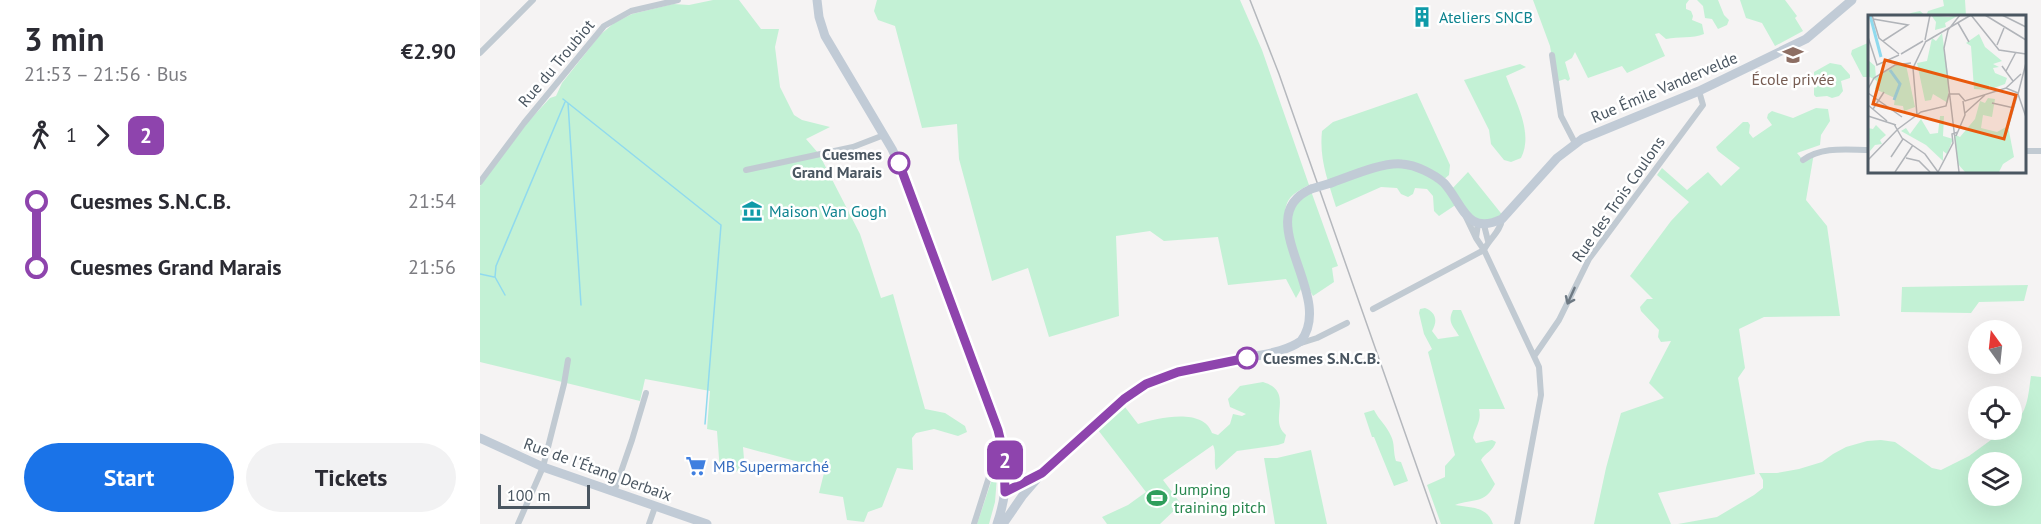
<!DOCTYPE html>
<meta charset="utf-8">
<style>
:root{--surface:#fff;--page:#f2f2f3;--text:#2b2b33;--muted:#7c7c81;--accent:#1a73e8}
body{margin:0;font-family:"PT Sans",sans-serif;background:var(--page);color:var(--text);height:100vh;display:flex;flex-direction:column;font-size:22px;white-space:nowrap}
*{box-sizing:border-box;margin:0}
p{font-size:20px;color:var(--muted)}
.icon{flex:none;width:33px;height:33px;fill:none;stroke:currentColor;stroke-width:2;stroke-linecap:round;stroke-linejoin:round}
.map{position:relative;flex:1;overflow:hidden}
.details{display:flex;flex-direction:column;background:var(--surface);width:480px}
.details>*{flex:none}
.badge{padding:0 12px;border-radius:9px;font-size:21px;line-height:39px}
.needle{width:39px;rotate:345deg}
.controls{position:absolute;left:1488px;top:320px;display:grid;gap:12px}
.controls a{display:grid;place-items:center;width:54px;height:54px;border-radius:50%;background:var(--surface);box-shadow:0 6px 24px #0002;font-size:30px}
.scale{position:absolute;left:18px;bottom:15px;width:92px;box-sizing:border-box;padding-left:6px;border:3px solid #4a5661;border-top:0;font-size:16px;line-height:21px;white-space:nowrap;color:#4a5661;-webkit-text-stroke:4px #fff;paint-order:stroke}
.map>.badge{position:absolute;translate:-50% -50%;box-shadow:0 0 0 3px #fff}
.legs{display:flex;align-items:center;gap:9px;height:66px;padding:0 24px;font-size:20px}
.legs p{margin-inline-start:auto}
.headline{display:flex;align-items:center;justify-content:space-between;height:102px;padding:0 24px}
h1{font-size:33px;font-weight:700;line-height:45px}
.action{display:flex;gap:12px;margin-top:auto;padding:12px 24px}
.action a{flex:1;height:69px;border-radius:36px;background:var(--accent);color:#fff;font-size:24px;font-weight:700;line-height:69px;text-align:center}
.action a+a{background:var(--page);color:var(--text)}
ul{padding:0 24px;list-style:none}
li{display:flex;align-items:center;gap:21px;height:66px;font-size:22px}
li i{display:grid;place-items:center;width:9px;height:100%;margin:0 8px;background:currentColor}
li i::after{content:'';width:15px;height:15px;margin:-8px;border:4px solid;border-radius:50%;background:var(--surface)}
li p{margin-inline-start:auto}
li:first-child i{background:linear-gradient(#0000 50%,currentColor 0)}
li:last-child i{background:linear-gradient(currentColor 50%,#0000 0)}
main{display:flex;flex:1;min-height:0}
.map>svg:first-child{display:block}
.green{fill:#c3f1d5;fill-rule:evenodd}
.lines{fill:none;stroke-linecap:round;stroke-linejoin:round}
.stream{stroke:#90daee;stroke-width:1.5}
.street{stroke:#c1cad2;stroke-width:6}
.secondary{stroke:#c1cbd6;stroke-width:9}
.rail{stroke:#b5b8bd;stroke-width:1.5}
.secondary-bridge{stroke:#c1cbd6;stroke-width:9}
.oneway{stroke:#6e7983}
.line-1-casing{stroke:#fff;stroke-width:14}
.line-1{stroke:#8e44ad;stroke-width:9}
.stop-1-dot{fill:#fff;stroke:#8e44ad;stroke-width:3}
.labels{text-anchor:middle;stroke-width:5;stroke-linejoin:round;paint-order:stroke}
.culture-label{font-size:16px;fill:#0d838f;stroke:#fff;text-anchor:start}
.street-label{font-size:16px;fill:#4a5661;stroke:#fff}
.education-label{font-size:16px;fill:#785e54;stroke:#fff}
.stop-label{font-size:16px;font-weight:bold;fill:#4a5661;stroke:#fff;text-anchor:end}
.shop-label{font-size:16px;fill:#366cbe;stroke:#fff;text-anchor:start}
.leisure-label{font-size:16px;fill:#27864d;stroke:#fff;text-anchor:start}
.inset-river{fill:none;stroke:#90daee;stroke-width:3}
.inset-road{fill:none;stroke:#b1b4b9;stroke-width:1.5}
.view{fill:#e8590c;fill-opacity:0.15;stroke:#e8590c;stroke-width:3}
.inset-edge{fill:none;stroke:#4a5661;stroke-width:3}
</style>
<main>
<section class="details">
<div class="headline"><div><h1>3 min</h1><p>21:53 – 21:56 · Bus</p></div><b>€2.90</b></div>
<div class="legs"><svg class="icon" aria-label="walk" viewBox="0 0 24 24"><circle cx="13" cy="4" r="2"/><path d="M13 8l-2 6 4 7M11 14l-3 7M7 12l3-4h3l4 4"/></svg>1<svg class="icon" aria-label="forward" viewBox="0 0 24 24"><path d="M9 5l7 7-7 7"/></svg><b class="badge" style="background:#8e44ad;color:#fff">2</b></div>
<ul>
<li><i style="color:#8e44ad"></i><b>Cuesmes S.N.C.B.</b><p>21:54</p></li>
<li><i style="color:#8e44ad"></i><b>Cuesmes Grand Marais</b><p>21:56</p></li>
</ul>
<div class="action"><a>Start</a><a>Tickets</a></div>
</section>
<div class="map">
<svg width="1561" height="524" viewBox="0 0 1561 524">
<rect width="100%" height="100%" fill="#f5f3f3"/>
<path class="green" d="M233,0H259L281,29H299L295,47L300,87L314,115L322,120L350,127L326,139L339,154L380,234L401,298L413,294L445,409L465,413L485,426L487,432L478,436L454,429L436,433L432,438L433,470L417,468L402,507L388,512L384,522L367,520L363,497L339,493L345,469L263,447L265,471L240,472L237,431L227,429L230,391L165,379L160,401L0,362V186L47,123L70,98L76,96L82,83L120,35L134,23L152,14L193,4L209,5Z
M397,0H760L782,50L829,185C814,193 803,199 806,218L816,203L831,191L858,266L852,268L854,282L833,296L825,282L816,298L806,279L748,285L738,237L684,241L670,231L636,236L639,316L569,337L548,268L512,281L479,159L477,124L442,128L415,26L398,20L394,11Z
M1053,0H1209L1206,4V9L1211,11L1213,16L1212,20L1222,24L1224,34C1212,39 1199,36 1186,39L1179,33L1175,34L1185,56L1147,73L1142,66L1108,78L1095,52L1092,58L1085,62L1090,79L1088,81L1085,79L1076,82L1070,46Z
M1217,0H1238L1244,15L1249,20L1247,25L1238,29L1232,19L1225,18L1223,6Z
M1260,0H1305L1317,16L1315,18L1323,31L1295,46L1282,23L1266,18Z
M1463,0H1485L1486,16H1426L1431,13L1440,11L1446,16L1448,11L1464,6Z
M1390,42V77H1383L1371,54L1372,50Z
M1350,63L1361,65L1370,75V78L1361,81L1363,91L1359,96L1352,98L1347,96L1336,97L1334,95V72Z
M1040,64L1046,67L1026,76C1035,101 1054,132 1041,158L1031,162L1024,160L1011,144L1009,130L984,80Z
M937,93L970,165L969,175L962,181L970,191L988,172L1024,217L1004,225L977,204L959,216L954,211L953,196L947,189L935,188L933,194L928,197L921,194L917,188L901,187L856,207C848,181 839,159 842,131L853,122Z
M1336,108L1348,109L1350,121L1341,135L1340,145L1317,153L1323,160L1334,153L1326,200L1347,226L1360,316L1284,317L1259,329L1265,368L1258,378L1275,474L1178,493L1191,524H1114L1126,468L1141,413L1184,398L1169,383L1191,341L1181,342L1178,337L1179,330L1161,311L1160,307L1167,299H1173L1150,276L1191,221L1209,202L1177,175L1182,168L1207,190L1228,172L1241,186L1260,168L1238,151L1236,147L1263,122H1268L1270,125L1269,133L1273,138L1292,125L1287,118L1288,114L1292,111L1313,118Z
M1548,285L1544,301L1499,302L1491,313L1421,312L1422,287Z
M945,308C956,312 958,321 952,331L958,339L979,336C973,326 967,322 973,310H981L1025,409H999C1002,421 995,427 993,438L996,443L1012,440L1016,442C1013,451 1005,453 1001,460L1015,484C1004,505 994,498 975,505C991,508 1007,506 1013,524H961L947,485L965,477V466L975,455L948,352L952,349L944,334L939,313L940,309Z
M1551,376L1561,377V524H1198L1237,517L1274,495L1283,488V480L1279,473H1297L1319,469L1342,462L1353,454L1366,447L1387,441L1401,440L1415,442L1452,468L1461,470L1489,456L1526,429H1532V425C1548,413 1548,396 1551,376ZM1498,462H1532V495H1498Z
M783,382C816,392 787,420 806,435L804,443L798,445L757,451L736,470C733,462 737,453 733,445L683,480L701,504L680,524H627L622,517L648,505L666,492L618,430L645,407L658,424C678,418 723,407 732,433L738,435L750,424L753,414L762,416L766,414L750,407L748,399L760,386Z
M894,410C899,420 907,426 911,436C915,444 913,452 916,461L921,462L928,481L914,486L894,437H892L884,413Z
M831,450L847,524H795L784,458H797Z
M515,475L517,477L515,502L509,524H497L513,476Z"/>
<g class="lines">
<path class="stream" d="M83,99L241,225L225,424
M88,103L101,305
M0,274L14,277
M25,295L15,277L16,266L85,102"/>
<path class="street" d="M0,53L53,0
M1072,55L1081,116L1095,143
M1544,151H1561
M1323,160C1343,146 1367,150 1390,150
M266,170L373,147L404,135
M0,182L44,123L124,26L151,11L198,0
M985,215L996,238
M998,224L996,238L1004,250L1059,367L1061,395L1037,524
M1004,225L1008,241
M893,309L1004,250C1009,239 1021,231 1022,219
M818,344L837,338L867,323
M1055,355L1079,320L1109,259L1223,105L1219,91
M134,492L152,440L166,393
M38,524L63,467L84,384L88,360
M169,524L175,507
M494,524L515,458L523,449"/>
<path class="secondary" d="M337,0L339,17L345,36L412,149L424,174C443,229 462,284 483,339C496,374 517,415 524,451C528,475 525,501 517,524
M851,183C871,176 902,162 922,164C936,165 954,174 964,183C983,204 986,236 1022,219L1077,158L1102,139L1219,91L1326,39L1372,0
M0,438L63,467L227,524
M525,455C532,467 536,476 551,479
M525,492L557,475
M523,524L543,495L562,473L655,391C689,371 729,366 767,358C785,354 805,352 821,341C856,295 768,217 831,189"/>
<path class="rail" d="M770,0L799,74L957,524"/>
<path class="secondary-bridge" d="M831,189L851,183"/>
</g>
<defs><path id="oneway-shaft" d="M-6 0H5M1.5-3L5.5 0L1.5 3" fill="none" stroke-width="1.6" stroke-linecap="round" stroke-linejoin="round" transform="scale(1.5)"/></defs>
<use class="oneway" href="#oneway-shaft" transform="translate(1091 296) rotate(114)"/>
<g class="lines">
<g class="line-1-casing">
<path id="line-1" d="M419,163L518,430L524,455L525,492L562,473L644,399L666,384L698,372L767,358"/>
</g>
<use href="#line-1" class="line-1"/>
</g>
<defs>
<g id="building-bare" transform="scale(1.62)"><path d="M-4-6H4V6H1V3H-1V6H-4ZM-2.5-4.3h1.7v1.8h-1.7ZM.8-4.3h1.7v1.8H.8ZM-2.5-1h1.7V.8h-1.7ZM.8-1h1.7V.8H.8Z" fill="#0f9aa8" stroke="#fff" stroke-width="2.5" paint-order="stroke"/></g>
<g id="school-bare" transform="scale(1.62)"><path d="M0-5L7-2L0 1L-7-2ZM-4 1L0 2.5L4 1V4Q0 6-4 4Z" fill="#8d6e63" stroke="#fff" stroke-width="2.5" paint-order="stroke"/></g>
<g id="museum-bare" transform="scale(1.62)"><path d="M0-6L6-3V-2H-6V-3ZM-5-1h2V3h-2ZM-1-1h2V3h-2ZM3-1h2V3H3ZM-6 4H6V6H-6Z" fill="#0f9aa8" stroke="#fff" stroke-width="2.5" paint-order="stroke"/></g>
<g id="supermarket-bare" transform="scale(1.62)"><path d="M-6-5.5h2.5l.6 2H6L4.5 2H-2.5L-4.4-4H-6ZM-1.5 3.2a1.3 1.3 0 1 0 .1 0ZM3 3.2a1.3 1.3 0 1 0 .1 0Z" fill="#3f7fe0" stroke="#fff" stroke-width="2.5" paint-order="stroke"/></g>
<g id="stadium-bare" transform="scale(1.62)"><path d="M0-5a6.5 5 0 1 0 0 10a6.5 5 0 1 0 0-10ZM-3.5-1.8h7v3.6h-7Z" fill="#2e9e5b" stroke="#fff" stroke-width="2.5" paint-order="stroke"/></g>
</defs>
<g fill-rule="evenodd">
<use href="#building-bare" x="942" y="17"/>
<use href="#school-bare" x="1313" y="55"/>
<use href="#museum-bare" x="272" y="211"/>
<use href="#supermarket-bare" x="216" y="466"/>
<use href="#stadium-bare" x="677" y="498"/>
</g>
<g class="stop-1-dot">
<circle cx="419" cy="163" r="10"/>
<circle cx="767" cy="358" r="10"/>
</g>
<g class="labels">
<g class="culture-label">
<text x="959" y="23">Ateliers SNCB</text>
<text x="289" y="217">Maison Van Gogh</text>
</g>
<g class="street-label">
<text transform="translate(76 63) rotate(-50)" y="6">Rue du Troubiot</text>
<text transform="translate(1184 87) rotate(-23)" y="6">Rue Émile Vandervelde</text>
<text transform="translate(1138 199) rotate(-55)" y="6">Rue des Trois Coulons</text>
<text transform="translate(118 469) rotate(20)" y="6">Rue de l'Étang Derbaix</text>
</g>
<g class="education-label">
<text x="1313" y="85">École privée</text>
</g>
<g class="stop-label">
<text x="402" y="160">Cuesmes<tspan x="402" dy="18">Grand Marais</tspan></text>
<text x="783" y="364" text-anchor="start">Cuesmes S.N.C.B.</text>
</g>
<g class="shop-label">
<text x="233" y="472">MB Supermarché</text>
</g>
<g class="leisure-label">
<text x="694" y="495">Jumping<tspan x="694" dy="18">training pitch</tspan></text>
</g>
</g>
<g transform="translate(1388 15)">
<rect width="158" height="158" fill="#f5f3f3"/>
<path d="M63,0L80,2L91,0L77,8L78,12L67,15L68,7ZM74,18L81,66L80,88L65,79L63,85L57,86L49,48L59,46L64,23L68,26ZM111,19L117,32L134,46L125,49L131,52L125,53L127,58L139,63L137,69L126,73L127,77L121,70V75L106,74L103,31L98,28ZM0,45L7,51L8,63L28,50H38L47,92L36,96L35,91L26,90L27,83L7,74L9,66L0,61ZM120,83L127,84L124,102L115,100L113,113L129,117L140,111L146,142L135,149L131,157H97L90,149L86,119L92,122L107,104L112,86L117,88ZM72,101H76L75,121L85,124L79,139L75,136V146L58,130L33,116L38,113L42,119L53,104L62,119L70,118ZM8,110L18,120L12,125L14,129L7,130L2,136L0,113L5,114Z" fill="#c3f1d5"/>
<path class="inset-river" d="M2,0L13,42M22,55L32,69L26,85"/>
<path class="inset-road" d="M4,0L11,23L31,39M103,0L131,35L158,39M117,0L158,25M134,0L158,12M5,4L40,10L15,26M90,8L101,27M0,22L9,50L31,40M57,25L62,0M57,27L103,0M129,30L136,13M33,39L55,26M158,48L150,79L158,102M134,51L145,66M138,56L148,37M138,73L153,59M0,74L6,63L27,50L43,48M0,78L34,102M124,88L146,93M0,90L19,106M5,94L16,77M97,98L117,80M49,100L45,53L58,26M0,101L28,110M26,109L34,123L57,139L70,157M138,119L149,81M88,121L97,100L95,86M23,142L35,124M38,143L51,146L62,157M0,145L30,114L53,97L78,91L81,79H91L97,86L138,73L150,78M27,157L45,130M70,157L85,128L84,119L90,117M91,157L76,33L80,15L92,0"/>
<path class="view" d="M17,45L148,80L136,124L5,89Z"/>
<rect width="158" height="158" class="inset-edge"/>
</g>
</svg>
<div class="controls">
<a><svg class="needle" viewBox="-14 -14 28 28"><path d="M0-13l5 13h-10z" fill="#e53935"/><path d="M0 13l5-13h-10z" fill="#7c7c81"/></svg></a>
<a><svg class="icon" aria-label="locate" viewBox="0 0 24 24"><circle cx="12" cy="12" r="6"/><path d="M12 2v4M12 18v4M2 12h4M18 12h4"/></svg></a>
<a><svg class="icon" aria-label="layers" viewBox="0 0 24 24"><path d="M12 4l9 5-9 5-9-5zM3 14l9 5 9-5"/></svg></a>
</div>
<div class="scale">100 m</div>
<b class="badge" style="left:525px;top:460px;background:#8e44ad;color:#fff">2</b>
</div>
</main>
